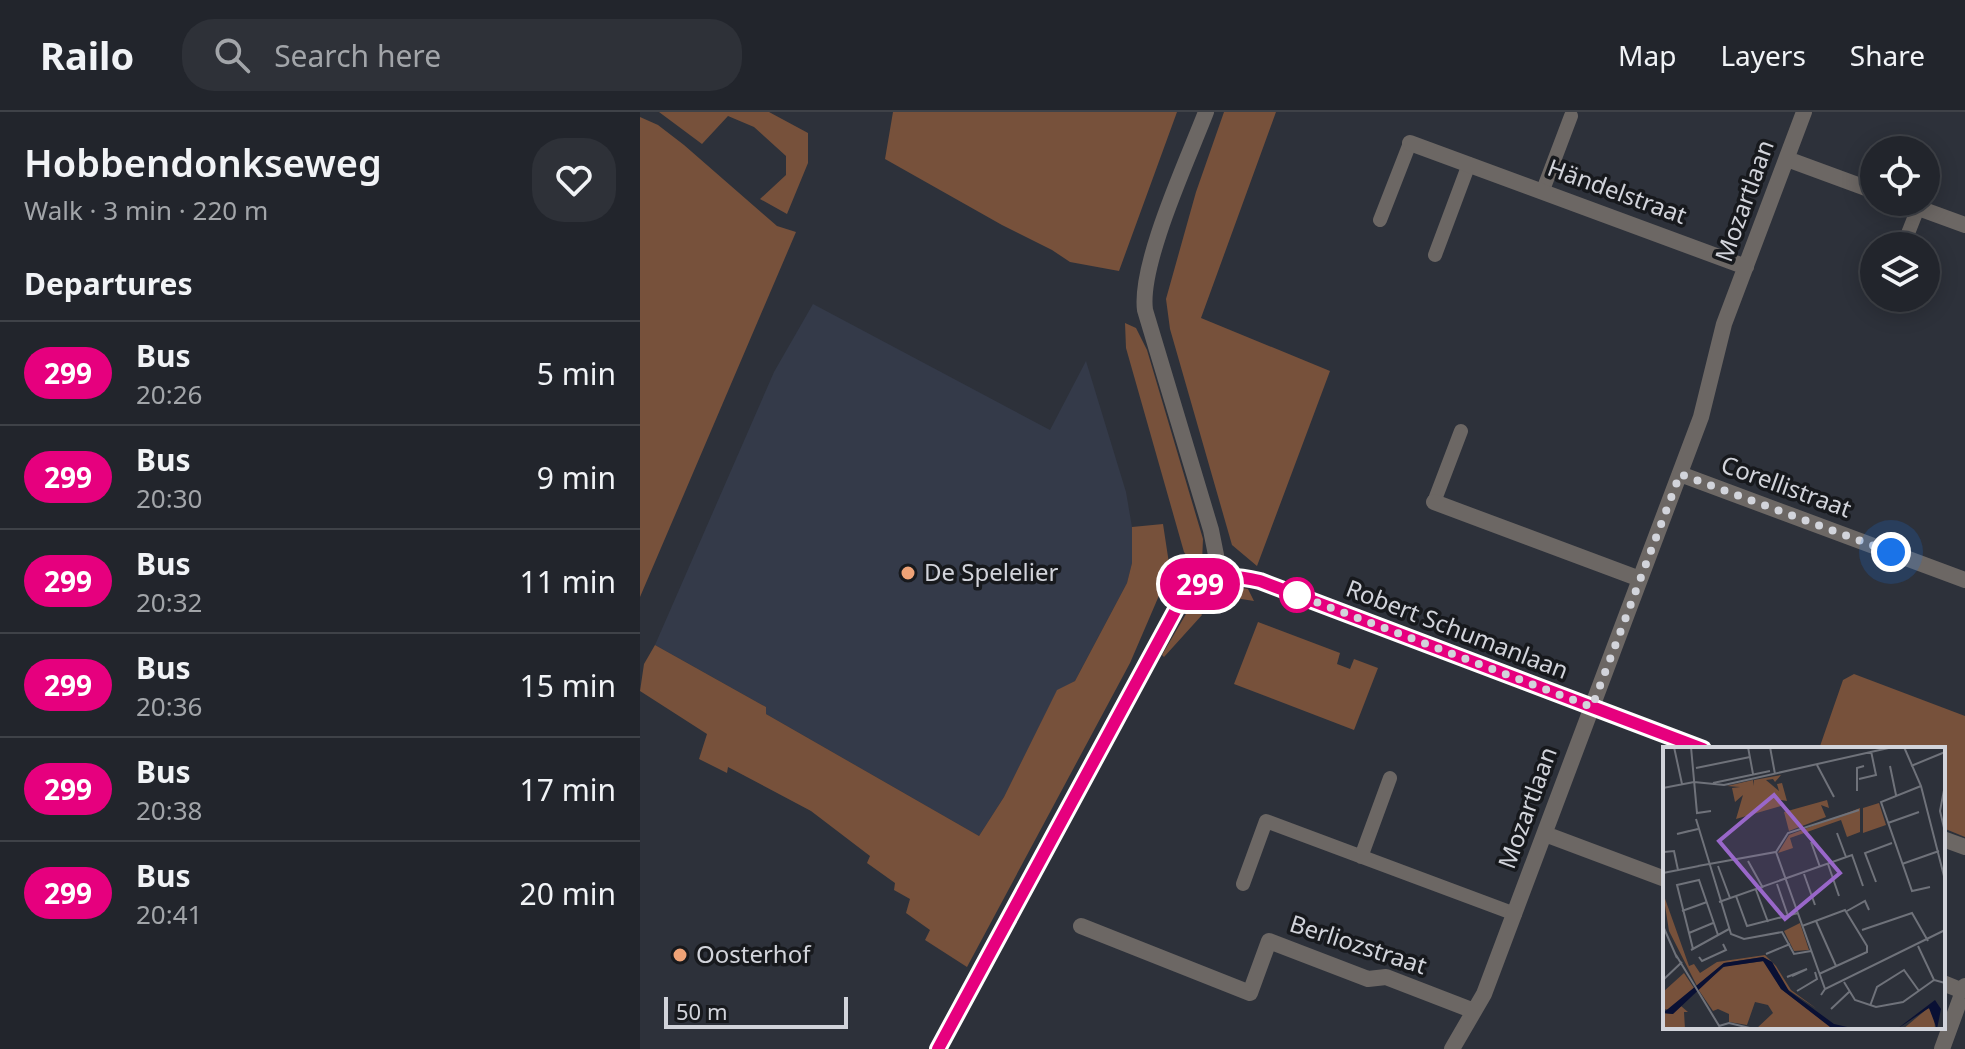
<!DOCTYPE html>
<meta charset="utf-8">
<style>
:root{--surface:#22252c;--page:#2e3138;--text:#f1f3f6;--muted:#a2a5a9;--line:#3f4248}
body{margin:0;font-family:"Noto Sans",sans-serif;background:var(--page);color:var(--text);height:100vh;display:flex;flex-direction:column;font-size:30px;white-space:nowrap}
*{box-sizing:border-box;margin:0}
p{font-size:26px;color:var(--muted)}
.icon{flex:none;width:44px;height:44px;fill:none;stroke:currentColor;stroke-width:2;stroke-linecap:round;stroke-linejoin:round}
.map{position:relative;flex:1;overflow:hidden}
.details{display:flex;flex-direction:column;background:var(--surface);width:640px}
.details>*{flex:none}
.badge{padding:0 16px;border-radius:26px;font-size:28px;line-height:52px}
.controls{position:absolute;left:1220px;top:24px;display:grid;gap:16px}
.controls a{display:grid;place-items:center;width:80px;height:80px;border-radius:50%;background:var(--surface);box-shadow:0 4px 20px #0003,0 0 0 2px var(--line);font-size:40px}
.scale{position:absolute;left:24px;bottom:20px;width:184px;box-sizing:border-box;padding-left:8px;border:4px solid #d2d4db;border-top:0;font-size:22px;line-height:28px;white-space:nowrap;color:#d2d4db;-webkit-text-stroke:6px #17191d;paint-order:stroke}
.you{position:absolute;width:40px;height:40px;margin:-20px;border:6px solid #fff;border-radius:50%;background:#1a73e8;box-shadow:0 0 0 12px #1a73e833}
.map>.badge{position:absolute;translate:-50% -50%;box-shadow:0 0 0 4px #fff}
h2{padding:0 24px;font-size:30px;line-height:72px}
.round{display:grid;place-items:center;flex:none;width:84px;height:84px;border-radius:32px;background:var(--page)}
.headline{display:flex;align-items:center;justify-content:space-between;height:136px;padding:0 24px}
h1{font-size:38px;font-weight:600;line-height:60px}
ul{padding:0;list-style:none}
li{display:flex;align-items:center;gap:24px;height:104px;padding:0 24px;border-top:2px solid var(--line)}
li div{flex:1}
li b{display:block;font-size:30px}
li em{font-style:normal}
li .badge{min-width:88px;font-weight:700;text-align:center}
header{display:flex;align-items:center;gap:48px;box-sizing:border-box;height:112px;padding:0 40px;background:var(--surface);border-bottom:2px solid var(--line)}
header strong{font-size:38px}
nav{display:flex;gap:44px;margin-inline-start:auto;font-size:28px}
.search{width:560px;height:72px;background:var(--page);display:flex;align-items:center;gap:20px;box-sizing:border-box;padding:0 28px;border-radius:32px;color:var(--muted);font-size:30px}
main{display:flex;flex:1;min-height:0}
.map>svg:first-child{display:block}
.built{fill:#343a49}
.green{fill:#77513b}
.lines{fill:none;stroke-linecap:round;stroke-linejoin:round}
.service{stroke:#6c6764;stroke-width:14}
.minor{stroke:#6c6764;stroke-width:16}
.tertiary{stroke:#6c6764;stroke-width:16}
.line-casing{stroke:#fff;stroke-width:18}
.line{stroke:#e6007e;stroke-width:12}
.walk{stroke:#d2d4db;stroke-width:8;stroke-dasharray:0 14.4}
.poi-dot{fill:#efa377;stroke:#17191d;stroke-width:3}
.stop-dot{fill:#fff;stroke:#e6007e;stroke-width:4}
.labels{text-anchor:middle;stroke-width:7;stroke-linejoin:round;paint-order:stroke}
.street-label{font-size:24px;fill:#d2d4db;stroke:#17191d}
.poi-label{font-size:24px;fill:#d2d4db;stroke:#17191d;text-anchor:start}
.inset-road{fill:none;stroke:#6f727a;stroke-width:2}
.view{fill:#9967c9;fill-opacity:0.15;stroke:#9967c9;stroke-width:4}
.inset-edge{fill:none;stroke:#d2d4db;stroke-width:4}
</style>
<header>
<strong>Railo</strong>
<div class="search"><svg class="icon" aria-label="search" viewBox="0 0 24 24"><circle cx="10" cy="10" r="6"/><path d="M15 15l6 6"/></svg>Search here</div>
<nav><a>Map</a><a>Layers</a><a>Share</a></nav>
</header>
<main>
<section class="details">
<div class="headline"><div><h1>Hobbendonkseweg</h1><p>Walk · 3 min · 220 m</p></div><a class="round"><svg class="icon" aria-label="heart" viewBox="0 0 24 24"><path d="M12 20l-8-8c-3-5 5-10 8-4 3-6 11-1 8 4z"/></svg></a></div>
<h2>Departures</h2>
<ul>
<li><span class="badge" style="background:#e6007e;color:#fff">299</span><div><b>Bus</b><p>20:26</p></div><em>5 min</em></li>
<li><span class="badge" style="background:#e6007e;color:#fff">299</span><div><b>Bus</b><p>20:30</p></div><em>9 min</em></li>
<li><span class="badge" style="background:#e6007e;color:#fff">299</span><div><b>Bus</b><p>20:32</p></div><em>11 min</em></li>
<li><span class="badge" style="background:#e6007e;color:#fff">299</span><div><b>Bus</b><p>20:36</p></div><em>15 min</em></li>
<li><span class="badge" style="background:#e6007e;color:#fff">299</span><div><b>Bus</b><p>20:38</p></div><em>17 min</em></li>
<li><span class="badge" style="background:#e6007e;color:#fff">299</span><div><b>Bus</b><p>20:41</p></div><em>20 min</em></li>
</ul>
</section>
<div class="map">
<svg width="1325" height="937" viewBox="0 0 1325 937">
<rect width="100%" height="100%" fill="#2d313a"/>
<path class="built" d="M173,192L410,318L446,249L486,380L492,415V451L487,471L435,569L417,579L364,685L339,724L126,602V595L15,533L134,260Z"/>
<path class="green" d="M19,0H129L168,21V51L147,102L120,87L146,63V44L114,15L88,4L62,32Z
M253,0H537L479,159L430,150L412,138L362,113L245,47Z
M584,0H636L561,206L690,259L617,454L592,433L530,217L526,187L556,80Z
M0,5L18,13L44,33L137,114L156,120L0,485Z
M485,211L496,216L507,238L563,427L562,450L552,451L544,440L486,236Z
M523,412L530,458L490,551L327,855L285,828L290,818L266,801L270,787L254,778L255,771L227,751L230,744L171,699L88,655L87,661L59,647L67,622L0,579L4,552L15,533L126,595V602L339,724L364,685L417,578L435,569L487,471L492,451V415Z
M595,475L608,477L614,489L595,486L574,492L565,483L579,476Z
M553,490L562,503L524,545L522,543Z
M618,510L700,541L697,552L710,557L714,547L738,556L714,618L594,572Z
M1214,562L1325,604V725L1303,716V637H1179L1203,568Z"/>
<g class="lines">
<path class="service" d="M903,78L931,4
M740,108L770,31
M1263,134L1278,96
M795,143L829,52
M794,390L821,319
M721,745L750,666
M603,772L626,709L875,802"/>
<path class="minor" d="M566,0C548,47 499,152 505,198L571,418L580,463
M770,31L1106,155
M1147,47L1234,79
M1262,90L1325,113
M1040,362L1325,468
M794,390L1000,467
M905,722L1025,767
M441,814L610,881L629,829L728,867L746,865L834,899
M1303,871L1323,879
M812,937L844,882L1061,305L1084,212L1164,0
M1302,937L1325,874"/>
<path class="tertiary" d="M1303,727L1325,735
M298,937L540,490C566,462 584,461 620,469L1063,637"/>
</g>
<g class="lines">
<g class="line-casing">
<path id="line" d="M298,937L540,490C566,462 584,461 620,469L1063,637"/>
</g>
<use href="#line" class="line"/>
<path class="walk" d="M657,483L647,479L952,595L1040,362L1251,440"/>
</g>
<g class="poi-dot">
<circle cx="268" cy="461" r="8"/>
<circle cx="40" cy="843" r="8"/>
</g>
<circle class="stop-dot" cx="657" cy="483" r="16"/>
<g class="labels">
<g class="street-label">
<text transform="translate(977 80) rotate(20)" y="8">Händelstraat</text>
<text transform="translate(1105 89) rotate(-70)" y="8">Mozartlaan</text>
<text transform="translate(1146 375) rotate(20)" y="8">Corellistraat</text>
<text transform="translate(817 518) rotate(21)" y="8">Robert Schumanlaan</text>
<text transform="translate(888 696) rotate(-70)" y="8">Mozartlaan</text>
<text transform="translate(718 833) rotate(18)" y="8">Berliozstraat</text>
</g>
<g class="poi-label">
<text x="284" y="469">De Spelelier</text>
<text x="56" y="851">Oosterhof</text>
</g>
</g>
<g transform="translate(1023 635)">
<rect width="282" height="282" fill="#2d313a"/>
<path d="M118,28L112,35L110,32L103,33L116,44L114,37L119,36L124,54L118,53V59L73,72L80,48L72,55L69,41L77,40L64,39L90,33V39L91,33ZM164,53L166,61L158,58L163,70L126,84L121,65ZM216,56L223,78L200,86V61ZM197,61V85L184,90L178,73L127,91L130,101L115,106L126,88ZM0,146L26,219L31,217L37,226L54,215L102,208L113,219L128,243L154,262L121,240L109,215L100,210L61,216L34,239L6,184ZM137,176L146,203L131,204L121,184ZM102,214L118,242L171,282H93L110,266L105,258L92,255L84,278L66,275V267L55,262L50,264L35,242L62,219ZM21,226L31,241L9,263L0,262V245ZM18,259L25,265H21L22,282H0V266L9,267ZM265,261L271,265L272,282H240Z" fill="#77513b"/>
<path d="M100,210L109,215L126,244L171,277L193,282L167,280L118,242L100,214L60,220L10,267L0,266L61,216ZM272,253L278,262L274,282L266,261L234,282Z" fill="#091034"/>
<path class="inset-road" d="M11,0L19,37M28,0L34,66L48,64M85,0L90,27M107,0L112,27M241,0L258,39L282,133M154,18L171,50M227,19L233,48M248,19L282,5M33,21L87,10M196,32L213,28L208,4M50,36L107,24M282,38L277,64L282,85M258,39L218,55L249,144L267,140M0,41L31,35L61,38L230,0M194,44V21L201,19M33,72L68,187L81,192L119,185L131,207L148,204M225,76L256,65M26,84L14,87L35,82M174,86L183,110M148,95L157,120M1,105L11,104L15,123M113,105L125,86L196,63M85,114L100,141M165,117L176,149M239,117L276,104M35,119L113,105L162,242M55,119L67,151M0,126L36,119M141,127L152,158M213,135L202,106L229,96M114,137L125,169M93,143L105,175M73,149L84,179L135,166M56,155L189,108L200,139M19,164L44,155M184,164L202,154L206,163M153,174L173,219M0,179L14,211M139,179L182,163L204,199V205L156,227M199,183L249,166L265,194M26,186L50,176M255,199L271,233L282,236M30,202L14,138L36,133L55,188M28,203L66,182M103,207L127,197M13,208L58,282M36,210L39,214L63,203L60,197M124,230L144,222L129,229M0,233L19,215M181,235L192,253L213,260L240,255L271,233M134,244L154,232L152,225M158,248L162,242L282,183M207,259L214,240L241,223L256,244M168,262L186,245M56,279L66,276L91,282"/>
<path class="view" d="M111,48L177,126L122,172L56,94Z"/>
<rect width="282" height="282" class="inset-edge"/>
</g>
</svg>
<div class="controls">
<a><svg class="icon" aria-label="locate" viewBox="0 0 24 24"><circle cx="12" cy="12" r="6"/><path d="M12 2v4M12 18v4M2 12h4M18 12h4"/></svg></a>
<a><svg class="icon" aria-label="layers" viewBox="0 0 24 24"><path d="M12 4l9 5-9 5-9-5zM3 14l9 5 9-5"/></svg></a>
</div>
<div class="scale">50 m</div>
<div class="you" style="left:1251px;top:440px"></div>
<b class="badge" style="left:560px;top:472px;background:#e6007e;color:#fff">299</b>
</div>
</main>
